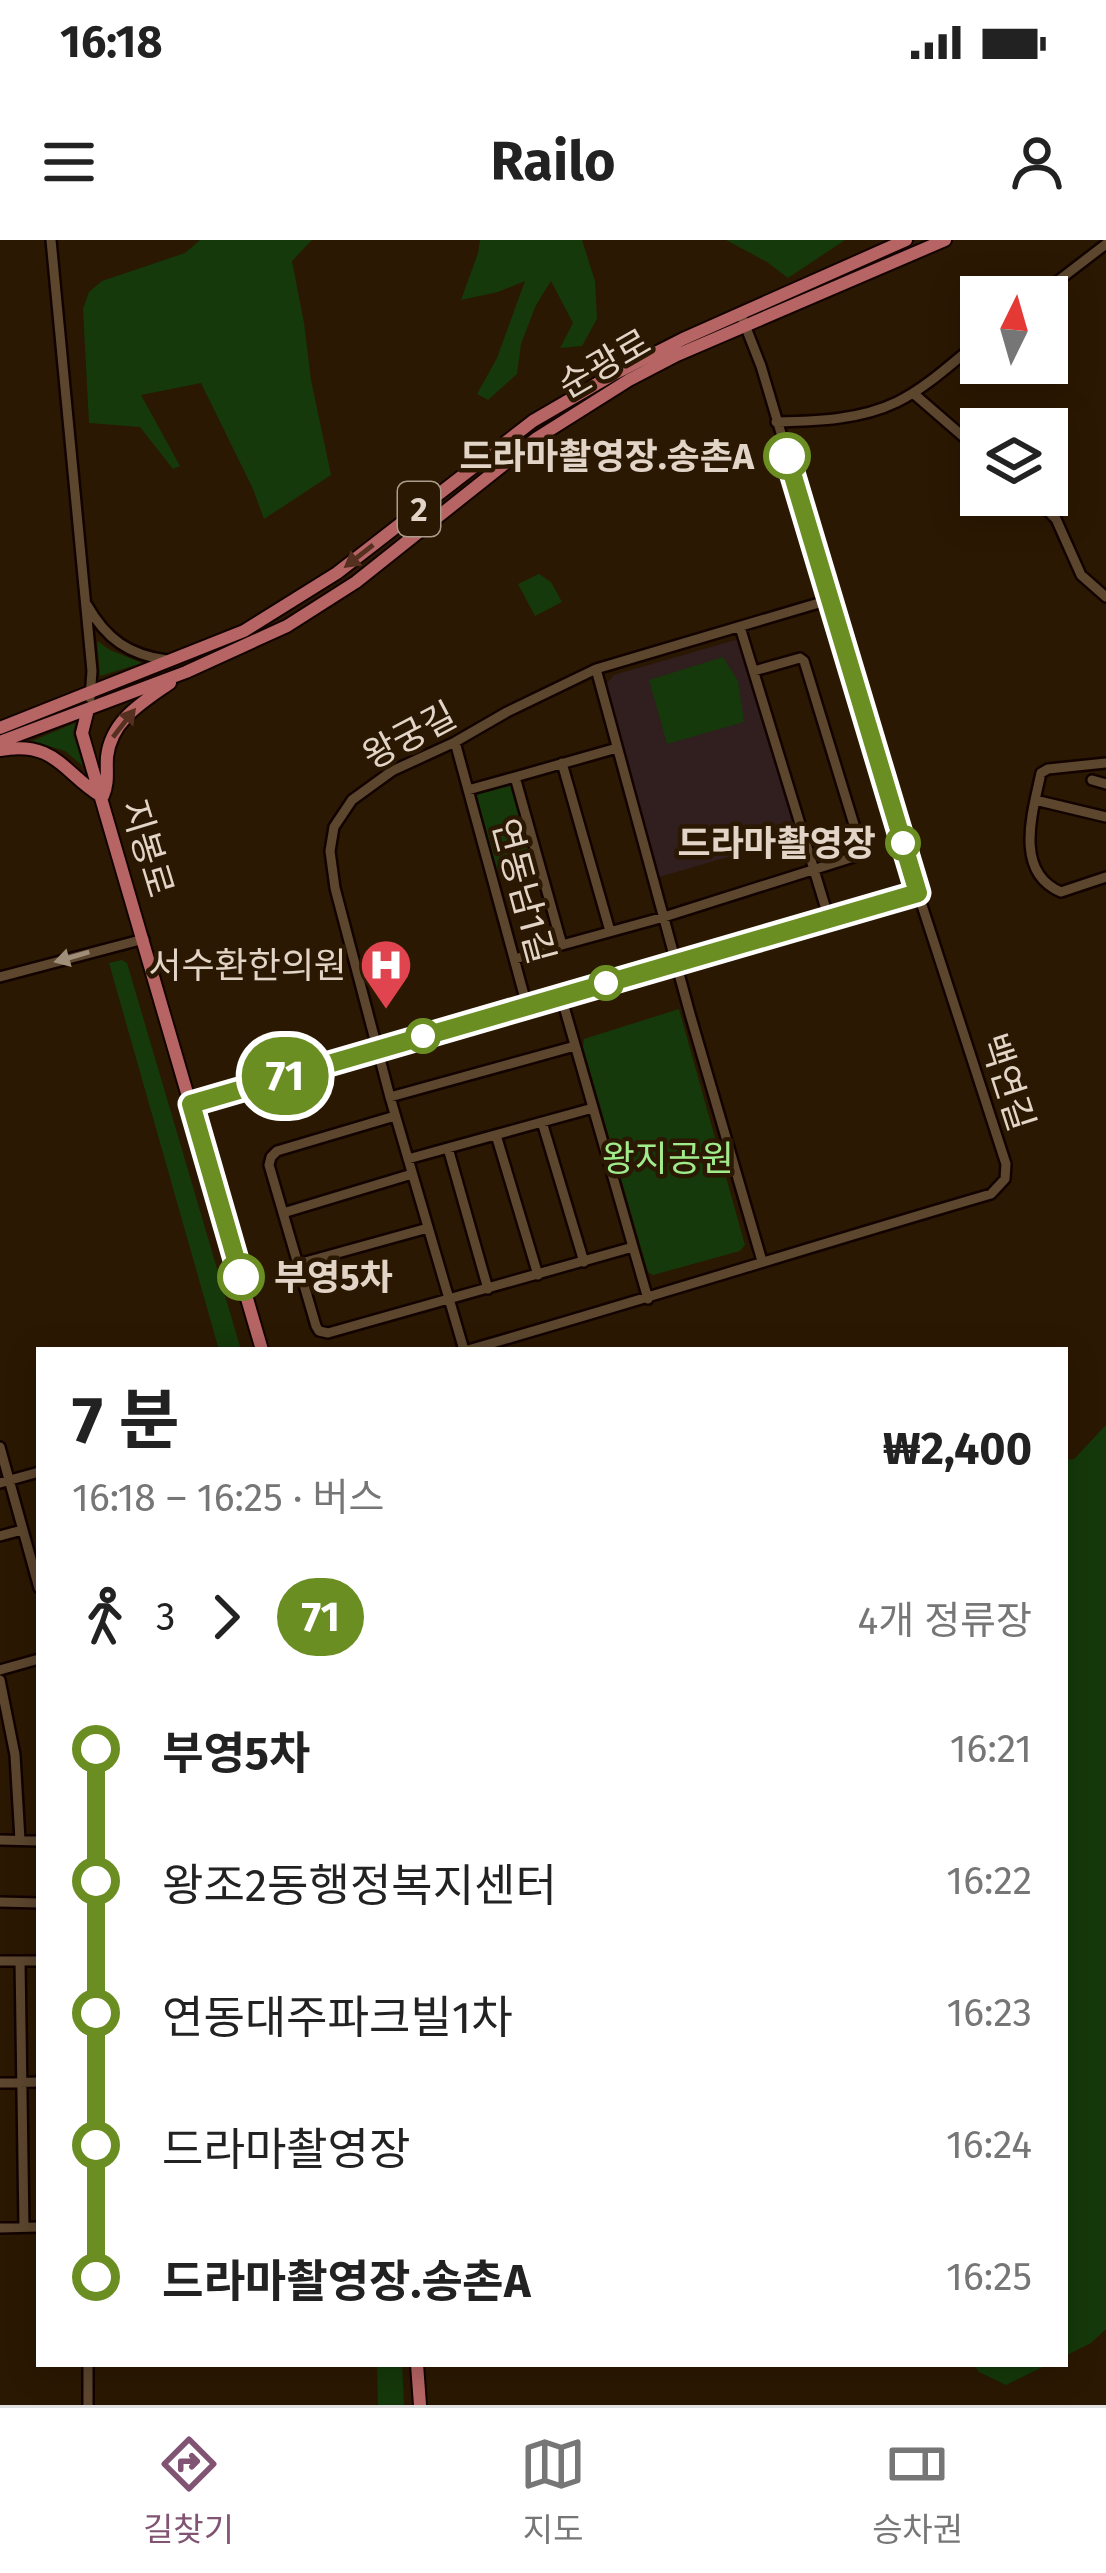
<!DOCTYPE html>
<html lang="ko">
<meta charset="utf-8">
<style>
:root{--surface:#fff;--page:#f6f6f6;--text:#222;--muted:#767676;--line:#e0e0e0;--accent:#805472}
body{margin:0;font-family:"Fira Sans","Noto Sans KR",sans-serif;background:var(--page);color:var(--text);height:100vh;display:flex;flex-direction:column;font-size:45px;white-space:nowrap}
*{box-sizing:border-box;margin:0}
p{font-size:39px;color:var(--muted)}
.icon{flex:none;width:66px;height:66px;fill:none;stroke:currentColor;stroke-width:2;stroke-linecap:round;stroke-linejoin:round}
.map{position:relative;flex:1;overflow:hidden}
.panel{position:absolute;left:36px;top:1107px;width:1032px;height:1020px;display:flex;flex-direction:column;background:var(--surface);border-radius:0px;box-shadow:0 6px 30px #0003}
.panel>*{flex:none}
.badge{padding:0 24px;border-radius:39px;font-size:42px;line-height:78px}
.needle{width:78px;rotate:5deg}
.tools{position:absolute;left:960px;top:36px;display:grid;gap:24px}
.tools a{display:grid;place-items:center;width:108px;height:108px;border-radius:0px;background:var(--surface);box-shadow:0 6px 30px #0003;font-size:60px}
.map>.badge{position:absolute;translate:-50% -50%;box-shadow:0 0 0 6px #fff}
.legs{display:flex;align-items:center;gap:18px;height:132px;padding:0 36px;font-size:39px}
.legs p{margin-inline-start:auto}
.headline{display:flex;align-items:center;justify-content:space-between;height:204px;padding:0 36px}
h1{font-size:66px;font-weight:700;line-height:90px}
ul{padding:0 36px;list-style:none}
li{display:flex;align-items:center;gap:42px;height:132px;font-size:45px}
li i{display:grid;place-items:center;width:18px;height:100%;margin:0 15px;background:currentColor}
li i::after{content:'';width:30px;height:30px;margin:-15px;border:9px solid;border-radius:50%;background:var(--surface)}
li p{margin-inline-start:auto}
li:first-child i{background:linear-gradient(#0000 50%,currentColor 0)}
li:last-child i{background:linear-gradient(currentColor 50%,#0000 0)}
.status{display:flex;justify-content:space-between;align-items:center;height:84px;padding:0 60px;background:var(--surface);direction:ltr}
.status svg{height:33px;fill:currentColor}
header{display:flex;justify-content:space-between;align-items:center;height:156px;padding:0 36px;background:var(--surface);font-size:54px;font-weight:700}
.menu{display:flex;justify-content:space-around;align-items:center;height:168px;border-top:3px solid var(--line);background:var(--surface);font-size:33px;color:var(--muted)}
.menu a{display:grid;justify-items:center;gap:6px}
.menu .current{color:var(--accent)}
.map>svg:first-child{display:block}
.education{fill:#311e1f}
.green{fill:#15390a}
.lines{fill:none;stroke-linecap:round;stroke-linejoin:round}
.minor-casing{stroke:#120300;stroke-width:14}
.major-casing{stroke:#120300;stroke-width:16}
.minor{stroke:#5c462e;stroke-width:9}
.major{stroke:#b66564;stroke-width:12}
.oneway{fill:#552f1f}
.oneway2{fill:#9f8e7a}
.line-1-casing{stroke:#fff;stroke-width:27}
.line-1{stroke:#6b8e23;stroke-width:18}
.stop-1-dot{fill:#fff;stroke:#6b8e23;stroke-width:6}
.labels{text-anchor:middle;stroke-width:9;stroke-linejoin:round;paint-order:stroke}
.shield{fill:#2b1802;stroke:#ab9c8c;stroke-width:3}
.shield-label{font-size:33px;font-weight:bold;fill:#e2d5c7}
.street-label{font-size:36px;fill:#e2d5c7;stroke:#2b1802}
.stop-label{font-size:36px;font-weight:bold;fill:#e2d5c7;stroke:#2b1802;text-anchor:end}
.poi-label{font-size:36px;fill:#e2d5c7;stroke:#2b1802;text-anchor:end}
.park-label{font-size:36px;fill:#a0ec8c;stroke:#2b1802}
</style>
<div class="status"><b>16:18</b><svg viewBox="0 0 49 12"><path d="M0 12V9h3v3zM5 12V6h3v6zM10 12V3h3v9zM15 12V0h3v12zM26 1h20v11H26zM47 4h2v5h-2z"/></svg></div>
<header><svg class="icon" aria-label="menu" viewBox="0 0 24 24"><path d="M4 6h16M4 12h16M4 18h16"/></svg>Railo<svg class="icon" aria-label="person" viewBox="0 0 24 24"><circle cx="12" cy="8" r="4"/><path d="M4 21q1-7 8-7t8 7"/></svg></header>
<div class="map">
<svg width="1106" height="2165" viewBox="0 0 1106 2165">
<rect width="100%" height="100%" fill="#2b1802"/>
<path class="education" d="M739,399L797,597L659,637L604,447L614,435Z"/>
<path class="green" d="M200,0H312L292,21L304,83L311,140L331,235L264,279L253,249L201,143L141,155L180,226L173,229L140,187L89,183L83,69L89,52L102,41L185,13Z
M480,0H582L595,41L597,79L582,106L560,108L573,83L551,41L536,65L521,104L517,134L488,160L477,154L497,118L525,41L498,52L461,60L478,13Z
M726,0H845L788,38L767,22Z
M539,334L551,342L562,362L535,376L518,344Z
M97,401L110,410L142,423L100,436Z
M723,417L738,441L744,482L667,504L649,440Z
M75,483L73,494L83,526L65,511L32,501Z
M511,544L531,619L494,630L472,555Z
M122,720L127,723L241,1110H219L109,723Z
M679,769L745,1005L740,1011L653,1035L648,1032L583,807L584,799Z
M1106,1185V2089L1091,2103L1065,2116V1220L1074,1219Z
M377,2124H402L404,2165H378Z
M973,2124H1049L1006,2145L979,2132Z"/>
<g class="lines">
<g class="minor-casing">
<path id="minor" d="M51,0L92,431L90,458
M1037,57L1106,4
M913,153L981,212
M776,182C817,181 860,180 897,162C928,147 955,120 981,100
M1032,255L1056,279L1081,335L1106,357
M87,365C106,399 129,415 167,420
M740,387L829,679
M596,429L690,774L762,1021
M455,502L527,766
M617,508L515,537L562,705L664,677L863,614L804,421L800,418L754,431
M562,523L610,691
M1106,523L1048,529L1041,533C1033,571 1013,632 1061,652L1106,637
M1092,540L1106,544
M468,550L515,537
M1035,560L1106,577
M515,719L562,705
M0,737L144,699
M561,756L648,1059
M390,857L575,806
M191,864L918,653
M395,876L277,911L271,917L269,925L316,1086L319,1091L328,1093L633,1007
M542,882L584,1022
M496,895L538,1035
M448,908L488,1049
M408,919L593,868
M283,973L412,934
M298,1024L428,988
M464,1110L390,857L335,648L330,611L334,587L352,560L392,531L455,502L507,472L596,429L829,360
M468,1110C643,1060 816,1005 991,954L1005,939L1006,924L918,653L761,126L743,80
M0,1207L39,1348
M0,1243L39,1232
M0,1296L22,1290
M0,1430L39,1419
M0,1440L15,1515L20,1600
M0,1600L39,1601
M0,1662L39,1663
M0,1721H39
M20,1721L24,1987
M0,1843L39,1842
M0,1988L39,1987
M88,2124V2165"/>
</g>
<g class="major-casing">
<path id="major" d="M88,469L82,493L262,1110
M0,488L244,391L337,333L533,181L612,135L683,99L906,0
M0,502L186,432L287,386L356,342L537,198L629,140L677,115L945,0
M0,510C56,500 63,533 101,556
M103,556C109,542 106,531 107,517C111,480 143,462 170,443
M417,2124L420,2165"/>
</g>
<use href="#minor" class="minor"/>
<use href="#major" class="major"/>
</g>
<defs><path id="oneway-solid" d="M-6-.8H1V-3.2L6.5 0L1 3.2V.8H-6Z" transform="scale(3)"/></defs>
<g class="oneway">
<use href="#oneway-solid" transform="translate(359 316) rotate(142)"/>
<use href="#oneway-solid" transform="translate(124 483) rotate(-52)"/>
</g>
<use class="oneway2" href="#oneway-solid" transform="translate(72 717) rotate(164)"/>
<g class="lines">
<g class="line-1-casing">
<path id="line-1" d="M241,1037L191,864L918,653L787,216"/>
</g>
<use href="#line-1" class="line-1"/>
</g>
<defs>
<g id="hospital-pin" transform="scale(2.7)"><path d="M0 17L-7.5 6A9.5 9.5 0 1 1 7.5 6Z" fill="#e0444e" stroke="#2b1802"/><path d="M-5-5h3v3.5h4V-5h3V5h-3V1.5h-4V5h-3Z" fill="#fff"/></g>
</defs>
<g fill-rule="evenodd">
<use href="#hospital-pin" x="386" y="725"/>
</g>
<g class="stop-1-dot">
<circle cx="787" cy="216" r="21"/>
<circle cx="903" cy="603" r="15"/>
<circle cx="606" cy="743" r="15"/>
<circle cx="423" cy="796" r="15"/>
<circle cx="241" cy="1037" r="21"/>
</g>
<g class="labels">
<rect class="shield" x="398" y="242" width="42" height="54" rx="9"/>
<g class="shield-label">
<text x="419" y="281">2</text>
</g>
<g class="street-label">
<text transform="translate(604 123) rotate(-30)" y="13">순광로</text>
<text transform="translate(409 495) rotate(-28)" y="13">왕궁길</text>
<text transform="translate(148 608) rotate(73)" y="13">지봉로</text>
<text transform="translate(524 651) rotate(75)" y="13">연동남1길</text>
<text transform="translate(1008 842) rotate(72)" y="13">백연길</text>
</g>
<g class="stop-label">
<text x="754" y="229">드라마촬영장.송촌A</text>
<text x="876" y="616">드라마촬영장</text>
<text x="274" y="1050" text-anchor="start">부영5차</text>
</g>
<g class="poi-label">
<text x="347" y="738">서수환한의원</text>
</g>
<g class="park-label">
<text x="668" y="931">왕지공원</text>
</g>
</g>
</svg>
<div class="tools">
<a><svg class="needle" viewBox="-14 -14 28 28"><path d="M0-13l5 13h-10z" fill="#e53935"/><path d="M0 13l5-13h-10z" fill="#767676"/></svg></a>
<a><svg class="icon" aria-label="layers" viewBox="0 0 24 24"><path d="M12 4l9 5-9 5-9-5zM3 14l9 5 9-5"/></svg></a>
</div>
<b class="badge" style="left:285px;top:836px;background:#6b8e23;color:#fff">71</b>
<section class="panel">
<div class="headline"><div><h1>7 분</h1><p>16:18 – 16:25 · 버스</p></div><b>₩2,400</b></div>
<div class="legs"><svg class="icon" aria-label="walk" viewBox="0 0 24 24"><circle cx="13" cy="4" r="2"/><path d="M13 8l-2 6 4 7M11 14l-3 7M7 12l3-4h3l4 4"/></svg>3<svg class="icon" aria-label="forward" viewBox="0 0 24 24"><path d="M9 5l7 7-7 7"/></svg><b class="badge" style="background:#6b8e23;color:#fff">71</b><p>4개 정류장</p></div>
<ul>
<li><i style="color:#6b8e23"></i><b>부영5차</b><p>16:21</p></li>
<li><i style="color:#6b8e23"></i><span>왕조2동행정복지센터</span><p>16:22</p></li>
<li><i style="color:#6b8e23"></i><span>연동대주파크빌1차</span><p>16:23</p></li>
<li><i style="color:#6b8e23"></i><span>드라마촬영장</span><p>16:24</p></li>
<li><i style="color:#6b8e23"></i><b>드라마촬영장.송촌A</b><p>16:25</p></li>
</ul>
</section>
</div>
<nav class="menu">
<a class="current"><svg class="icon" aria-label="directions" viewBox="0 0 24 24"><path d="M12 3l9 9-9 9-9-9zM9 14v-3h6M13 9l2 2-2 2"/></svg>길찾기</a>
<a><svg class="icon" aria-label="map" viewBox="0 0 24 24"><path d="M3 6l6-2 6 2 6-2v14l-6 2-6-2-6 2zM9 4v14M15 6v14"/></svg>지도</a>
<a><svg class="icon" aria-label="tickets" viewBox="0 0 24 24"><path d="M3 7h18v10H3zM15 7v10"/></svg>승차권</a>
</nav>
